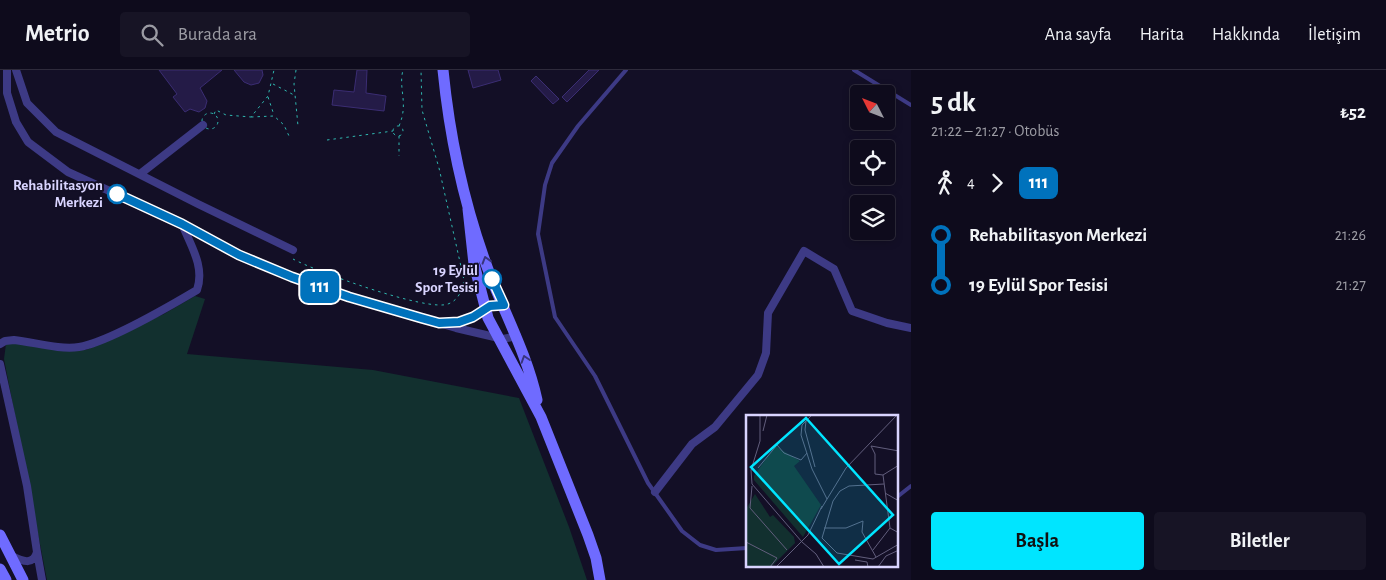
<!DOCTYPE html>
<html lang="tr">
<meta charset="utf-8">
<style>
:root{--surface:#0e0b1c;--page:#171425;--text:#f1f3f6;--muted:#9b9ba3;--line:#2e2b3b;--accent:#00e5ff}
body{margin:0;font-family:"Alegreya Sans",sans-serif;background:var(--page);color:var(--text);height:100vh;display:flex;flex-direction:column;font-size:19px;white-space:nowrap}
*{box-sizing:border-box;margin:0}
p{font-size:16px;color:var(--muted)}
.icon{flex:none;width:28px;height:28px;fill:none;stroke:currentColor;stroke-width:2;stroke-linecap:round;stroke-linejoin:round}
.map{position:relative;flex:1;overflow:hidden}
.sheet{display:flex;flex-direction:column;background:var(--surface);width:475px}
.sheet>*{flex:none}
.badge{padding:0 10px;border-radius:8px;font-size:18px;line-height:32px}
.needle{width:32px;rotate:312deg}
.controls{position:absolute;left:850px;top:15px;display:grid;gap:10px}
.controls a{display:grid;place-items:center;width:45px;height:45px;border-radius:5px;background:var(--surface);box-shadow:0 2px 8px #0003,0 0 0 1px var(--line);font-size:25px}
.map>.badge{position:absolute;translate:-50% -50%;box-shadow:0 0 0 2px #fff}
.legs{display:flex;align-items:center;gap:8px;height:55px;padding:0 20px;font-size:16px}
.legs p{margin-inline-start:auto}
.summary{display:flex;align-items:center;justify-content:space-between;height:85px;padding:0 20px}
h1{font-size:28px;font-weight:700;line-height:38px}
.button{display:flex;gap:10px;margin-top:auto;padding:10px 20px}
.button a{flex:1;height:58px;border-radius:5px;background:var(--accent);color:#111;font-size:20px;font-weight:700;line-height:58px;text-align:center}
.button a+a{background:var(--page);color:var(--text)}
ul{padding:0 20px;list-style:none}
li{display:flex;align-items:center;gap:18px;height:50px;font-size:19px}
li i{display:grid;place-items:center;width:8px;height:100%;margin:0 6px;background:currentColor}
li i::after{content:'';width:12px;height:12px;margin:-6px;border:4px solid;border-radius:50%;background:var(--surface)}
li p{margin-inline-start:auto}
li:first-child i{background:linear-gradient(#0000 50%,currentColor 0)}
li:last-child i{background:linear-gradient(currentColor 50%,#0000 0)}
header{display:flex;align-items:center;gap:30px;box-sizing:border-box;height:70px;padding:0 25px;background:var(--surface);border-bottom:1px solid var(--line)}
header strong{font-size:24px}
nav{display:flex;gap:28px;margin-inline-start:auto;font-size:18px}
.search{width:350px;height:45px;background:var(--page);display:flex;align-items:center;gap:12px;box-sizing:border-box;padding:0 18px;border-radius:5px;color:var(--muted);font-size:19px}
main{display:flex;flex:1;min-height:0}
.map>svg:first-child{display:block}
.green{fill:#12302f}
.building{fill:#241b47;stroke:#3b2d73}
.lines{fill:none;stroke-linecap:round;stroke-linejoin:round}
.path{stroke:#2fb8b0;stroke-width:1;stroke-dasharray:2.5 4;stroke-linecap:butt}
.service{stroke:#3d3a85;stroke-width:4}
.minor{stroke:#3d3a85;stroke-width:8}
.secondary{stroke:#6f6bff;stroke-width:11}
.oneway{stroke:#38347d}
.line-1-casing{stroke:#fff;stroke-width:11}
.line-1{stroke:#0072bc;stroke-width:8}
.stop-1-dot{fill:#fff;stroke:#0072bc;stroke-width:2.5}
.labels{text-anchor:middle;stroke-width:4;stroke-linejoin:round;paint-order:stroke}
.stop-label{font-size:15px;font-weight:bold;fill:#d9d4ff;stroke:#130f26;text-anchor:end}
.inset-road{fill:none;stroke:#625e7d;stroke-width:1}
.view{fill:#00e5ff;fill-opacity:0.15;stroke:#00e5ff;stroke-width:2.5}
.inset-edge{fill:none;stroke:#d9d4ff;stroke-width:2.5}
</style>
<header>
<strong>Metrio</strong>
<div class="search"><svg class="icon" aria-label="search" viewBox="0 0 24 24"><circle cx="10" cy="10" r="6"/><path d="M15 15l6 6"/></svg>Burada ara</div>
<nav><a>Ana sayfa</a><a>Harita</a><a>Hakkında</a><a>İletişim</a></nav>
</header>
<main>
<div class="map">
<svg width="911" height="510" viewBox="0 0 911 510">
<rect width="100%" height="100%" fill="#130f26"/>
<path class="green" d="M195,226L205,229L187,284L373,300L519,328L569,457L587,510H47L4,289L6,274L13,273L55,280H86L164,244Z"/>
<path class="building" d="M159,0H222L200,18L207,31L205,38L199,42L190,39L185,42L173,27L177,24Z
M234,0H262L263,5L259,13L251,15L244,12Z
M357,0H367L366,23L386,26L384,41L332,35L334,20L354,22Z
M468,0H498L501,10L473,18Z
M589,0H599L567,32L562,27Z
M536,6L559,29L553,34L531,11Z"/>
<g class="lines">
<path class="path" d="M296,0L294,14L298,56
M273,14L294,25
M268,27L274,45
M202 51a8 8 0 1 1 16 0a8 8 0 1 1-16 0Z
M214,44L216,40L226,45L251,47L268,26L274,0
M251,47L274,46L284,55L289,66
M399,56C409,33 398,19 403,0
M393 61a5 5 0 1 1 10 0a5 5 0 1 1-10 0Z
M399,66V86
M327,70L393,61
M293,189C315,201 427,242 448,234C459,230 462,220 464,210L439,98L422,40L421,0"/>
<path class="service" d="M626,0L578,56L552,93L545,115L538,164L555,247L595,306L648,413L682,461L700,475L716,480L747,478
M854,0L911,35
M897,427L911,416"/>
<path class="minor" d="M7,0V23L16,52L28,72L68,102L182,154L239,185L292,207L349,227L456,258L503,269L517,266
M16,0L27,33L56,62L198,134L293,180
M140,104L203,55
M444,253L467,250L490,236L504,235
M0,274L5,271L14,270C34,272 59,280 79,277C109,272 170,236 197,220C205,197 191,176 182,154
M0,294L27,416L37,482
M655,422L692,374L715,357L758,305L766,283L768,243L804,181L834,199L852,241L887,253L911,258
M12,486C22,491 33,496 37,482L42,510"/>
<path class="secondary" d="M443,0C450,71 466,143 492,210C508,250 528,288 537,330
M468,139L474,194L488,248L541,347L588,465L596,488L600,510
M0,465L23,510
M0,499L6,510"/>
</g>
<defs><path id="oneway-chevron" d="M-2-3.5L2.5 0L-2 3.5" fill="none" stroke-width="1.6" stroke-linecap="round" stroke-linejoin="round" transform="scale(1.25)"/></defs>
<g class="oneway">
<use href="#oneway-chevron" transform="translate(486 190) rotate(-107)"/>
<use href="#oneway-chevron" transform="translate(525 289) rotate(-108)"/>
</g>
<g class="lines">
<g class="line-1-casing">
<path id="line-1" d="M117,124L182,154L239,185L292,207L349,227L421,248L439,253L459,252L473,247L490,236L504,235L492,209"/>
</g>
<use href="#line-1" class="line-1"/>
</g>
<g class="stop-1-dot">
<circle cx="117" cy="124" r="9"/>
<circle cx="492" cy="209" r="9"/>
</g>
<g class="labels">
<g class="stop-label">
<text x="103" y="120">Rehabilitasyon<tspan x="103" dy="17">Merkezi</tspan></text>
<text x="478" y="205">19 Eylül<tspan x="478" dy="17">Spor Tesisi</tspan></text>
</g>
</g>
<g transform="translate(746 345)">
<rect width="152" height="152" fill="#130f26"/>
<path d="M29,31L54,46L48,51L75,90L57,122L8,65V61ZM9,79L24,102L27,100L48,122L49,128L25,152H0V94Z" fill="#12302f"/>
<path class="inset-road" d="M14,0V26L5,55L6,69L56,127M66,0L56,10L55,20L66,54L81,84M60,6L59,15L69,52M17,16L21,0M12,53L31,30L38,38L55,45L61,38M137,60L129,59V39L125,31L153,36M137,60L144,113M137,60L153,50M138,69L103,71L94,76L87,86L76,123L91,138L127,144L153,129M6,71L4,93L41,135M139,78L153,86M75,94L100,53L151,0M78,113H100L117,106L116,117L130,142M0,127L31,143L24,152M56,127L70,139L78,152M127,135L144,113L153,118M109,145L121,147L122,152M30,152L62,120L76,91M132,152L140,141L153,135"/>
<path class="view" d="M60,3L147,100L93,149L5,52Z"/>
<rect width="152" height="152" class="inset-edge"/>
</g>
</svg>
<div class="controls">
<a><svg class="needle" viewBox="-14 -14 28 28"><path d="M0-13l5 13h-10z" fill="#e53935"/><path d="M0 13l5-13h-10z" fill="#9b9ba3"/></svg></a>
<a><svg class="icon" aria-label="locate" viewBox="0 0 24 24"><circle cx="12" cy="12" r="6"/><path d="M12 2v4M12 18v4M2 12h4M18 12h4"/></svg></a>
<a><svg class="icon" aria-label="layers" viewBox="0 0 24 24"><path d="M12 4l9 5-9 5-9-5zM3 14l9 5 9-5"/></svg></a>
</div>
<b class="badge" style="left:320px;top:217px;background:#0072bc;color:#fff">111</b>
</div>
<section class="sheet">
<div class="summary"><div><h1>5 dk</h1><p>21:22 – 21:27 · Otobüs</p></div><b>₺52</b></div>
<div class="legs"><svg class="icon" aria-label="walk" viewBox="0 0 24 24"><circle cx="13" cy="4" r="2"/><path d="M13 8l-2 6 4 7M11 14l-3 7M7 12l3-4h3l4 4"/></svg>4<svg class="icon" aria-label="forward" viewBox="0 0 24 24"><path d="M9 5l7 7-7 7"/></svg><b class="badge" style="background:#0072bc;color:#fff">111</b></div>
<ul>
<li><i style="color:#0072bc"></i><b>Rehabilitasyon Merkezi</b><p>21:26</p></li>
<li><i style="color:#0072bc"></i><b>19 Eylül Spor Tesisi</b><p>21:27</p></li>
</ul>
<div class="button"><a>Başla</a><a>Biletler</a></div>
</section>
</main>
